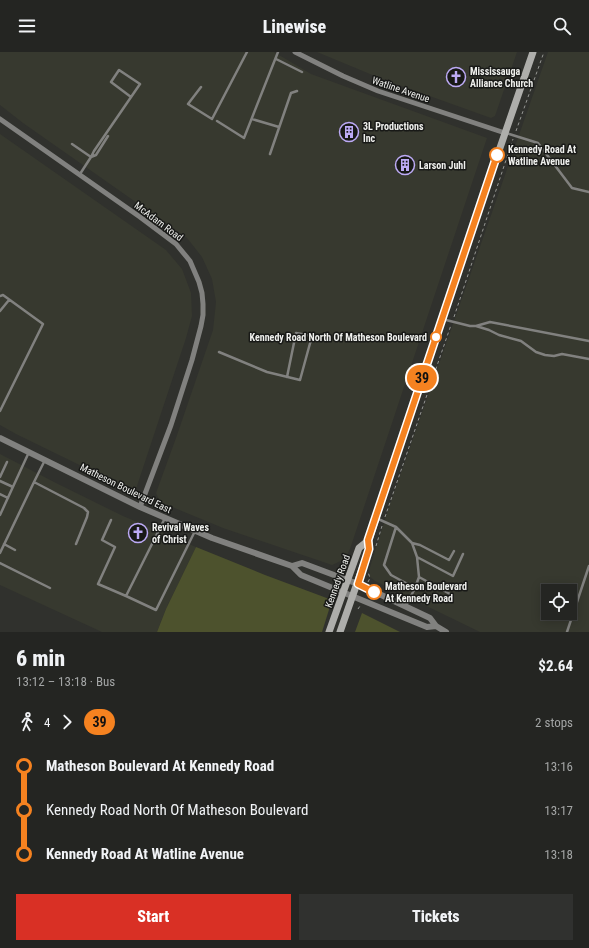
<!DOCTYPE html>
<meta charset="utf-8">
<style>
:root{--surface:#242522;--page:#30312f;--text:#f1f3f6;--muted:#a3a5a5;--line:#414240;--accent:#d93025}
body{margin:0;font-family:"Roboto Condensed",sans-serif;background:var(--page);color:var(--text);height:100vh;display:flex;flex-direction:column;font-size:15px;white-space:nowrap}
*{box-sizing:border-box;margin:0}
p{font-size:13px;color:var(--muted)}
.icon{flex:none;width:22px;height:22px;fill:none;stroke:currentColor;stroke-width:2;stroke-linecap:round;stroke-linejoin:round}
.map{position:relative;height:580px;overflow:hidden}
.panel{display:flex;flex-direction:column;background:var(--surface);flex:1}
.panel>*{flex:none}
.badge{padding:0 8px;border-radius:13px;font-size:14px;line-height:26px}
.buttons{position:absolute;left:541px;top:532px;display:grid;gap:8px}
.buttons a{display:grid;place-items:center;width:36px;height:36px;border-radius:0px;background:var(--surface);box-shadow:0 2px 10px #0003,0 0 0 1px var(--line);font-size:20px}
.map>.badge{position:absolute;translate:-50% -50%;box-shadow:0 0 0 2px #fff}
.legs{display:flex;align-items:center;gap:6px;height:44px;padding:0 16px;font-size:13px}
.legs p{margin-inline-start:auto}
.summary{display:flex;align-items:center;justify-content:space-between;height:68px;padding:0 16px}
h1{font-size:22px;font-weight:800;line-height:30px}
.button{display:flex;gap:8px;margin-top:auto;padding:8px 16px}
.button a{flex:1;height:46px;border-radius:0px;background:var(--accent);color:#fff;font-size:16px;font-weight:800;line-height:46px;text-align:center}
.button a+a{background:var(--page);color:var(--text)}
ul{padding:0 16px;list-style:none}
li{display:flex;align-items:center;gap:14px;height:44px;font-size:15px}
li i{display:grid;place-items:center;width:6px;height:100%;margin:0 5px;background:currentColor}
li i::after{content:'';width:10px;height:10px;margin:-5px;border:3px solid;border-radius:50%;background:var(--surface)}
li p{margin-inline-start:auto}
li:first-child i{background:linear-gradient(#0000 50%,currentColor 0)}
li:last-child i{background:linear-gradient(currentColor 50%,#0000 0)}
header{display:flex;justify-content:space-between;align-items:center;height:52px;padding:0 16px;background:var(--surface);font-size:18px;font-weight:800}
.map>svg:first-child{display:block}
.built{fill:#37392f;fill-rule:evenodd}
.green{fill:#4d522d}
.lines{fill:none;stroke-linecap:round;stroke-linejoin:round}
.path{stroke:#969794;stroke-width:1;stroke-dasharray:3 3;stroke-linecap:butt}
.service{stroke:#81817f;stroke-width:2.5}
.minor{stroke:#81817f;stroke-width:5}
.tertiary{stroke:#81817f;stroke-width:6}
.secondary{stroke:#aeaeab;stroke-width:7}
.line-1-casing{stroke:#fff;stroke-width:9}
.line-1{stroke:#f58220;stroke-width:6}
.stop-1-dot{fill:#fff;stroke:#f58220;stroke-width:2}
.labels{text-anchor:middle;stroke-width:3;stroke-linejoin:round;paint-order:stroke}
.poi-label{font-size:10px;font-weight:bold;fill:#eff0ed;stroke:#181917;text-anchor:start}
.street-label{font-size:10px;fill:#eff0ed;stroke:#181917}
.stop-label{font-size:10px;font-weight:bold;fill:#eff0ed;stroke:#181917;text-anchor:start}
</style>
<header><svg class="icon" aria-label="menu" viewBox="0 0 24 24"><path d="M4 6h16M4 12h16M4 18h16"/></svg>Linewise<svg class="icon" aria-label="search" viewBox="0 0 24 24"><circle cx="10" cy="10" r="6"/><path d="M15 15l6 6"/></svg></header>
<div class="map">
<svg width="589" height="580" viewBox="0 0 589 580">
<rect width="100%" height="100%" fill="#30312d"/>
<path class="built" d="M0,0H274L311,22L487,86L350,497L345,507L332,513L223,476L160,450L156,441L176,386L213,278L216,250L212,227L202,205L187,186L23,71L0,53Z
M317,0H517L495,64L491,66L382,27Z
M548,0H589V580H480L375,529L370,525L369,518L388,458ZM548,539H570V561H548Z
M0,82L166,198L182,217L191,241L192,264L186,286L136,437L104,425L16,382L0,373Z
M0,402L56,431L123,464L196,495L166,557L157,580H102L0,533Z"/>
<path class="green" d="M196,495L265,523L332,548L322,580H157L166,557Z
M362,561L400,580H355Z"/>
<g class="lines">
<path class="path" d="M516,79L544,0
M454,265L513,87
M385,465L451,273
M376,494L382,474
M368,530L370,526L368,520
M358,557L360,554"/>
<path class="service" d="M276,7L302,20
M201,35L188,52L212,67L247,0
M252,67L279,75
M217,69L244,86L278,0
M506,81L538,91L572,136L589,140
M72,92L91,105L80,122
M270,102L291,41L297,39
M91,105L94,99L140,32L119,18L111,30L131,45
M91,105L96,103L108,84
M0,244L3,243L43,272L0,359
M0,259L9,248
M442,267L470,274H476L490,270L589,289
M476,274L489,278L499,283L521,289L536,300L545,303L554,304L562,302L589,307
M219,300L267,320L300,328L312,284L296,281L287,325
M45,408L34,430L84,456L88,460L87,465L76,492
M0,425L7,410
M0,429L13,435
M0,442L8,446
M0,463L29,400
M165,466L126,544L156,558L195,479
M376,466L396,475L412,491L417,505L419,525L415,536L406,554
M111,468L102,488L115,495L98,532L126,544
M396,475L384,513L391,523L415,536
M412,491L420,493L449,508L454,499
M4,492L15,498
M0,501L34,430
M417,505L453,524L463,502
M0,511L50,536
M419,525L450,542
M567,580L589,514"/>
<path class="minor" d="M295,0L343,24L378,39L505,81
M0,67L140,165L176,192L190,209L199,230L202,241L203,252V263L201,274L192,308L171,373L140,455"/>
<path class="tertiary" d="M0,386L140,455L212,486L292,514L301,523L427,575L436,574
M292,514L302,511L358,532L430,566L436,574L446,580"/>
<path class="secondary" d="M329,580L359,496L369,488
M340,580L369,497V488C421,325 477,162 533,0"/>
</g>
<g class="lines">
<g class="line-1-casing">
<path id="line-1" d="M374,540L358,532L369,497L368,488L497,103"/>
</g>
<use href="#line-1" class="line-1"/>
</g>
<defs>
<g id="church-ring" transform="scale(1)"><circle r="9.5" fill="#181917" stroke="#bcaaf5" stroke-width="1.5"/><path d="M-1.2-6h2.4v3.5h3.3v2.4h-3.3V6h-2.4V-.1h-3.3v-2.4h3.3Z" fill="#bcaaf5"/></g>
<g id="building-ring" transform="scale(1)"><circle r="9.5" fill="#181917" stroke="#bcaaf5" stroke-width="1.5"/><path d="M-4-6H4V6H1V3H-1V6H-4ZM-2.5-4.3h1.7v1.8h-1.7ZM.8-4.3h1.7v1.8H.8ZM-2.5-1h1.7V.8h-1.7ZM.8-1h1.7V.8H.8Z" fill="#bcaaf5"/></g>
</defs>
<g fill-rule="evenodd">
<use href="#church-ring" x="456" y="25"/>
<use href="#building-ring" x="349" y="80"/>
<use href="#building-ring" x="405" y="113"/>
<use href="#church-ring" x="138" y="481"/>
</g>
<g class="stop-1-dot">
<circle cx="497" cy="103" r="7"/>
<circle cx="436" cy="285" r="5"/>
<circle cx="374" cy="540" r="7"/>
</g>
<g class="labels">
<g class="poi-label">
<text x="470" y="23">Mississauga<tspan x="470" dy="12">Alliance Church</tspan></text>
<text x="363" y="78">3L Productions<tspan x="363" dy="12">Inc</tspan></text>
<text x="419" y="117">Larson Juhl</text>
<text x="152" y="479">Revival Waves<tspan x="152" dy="12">of Christ</tspan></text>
</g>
<g class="street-label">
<text transform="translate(401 37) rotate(19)" y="4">Watline Avenue</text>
<text transform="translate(159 169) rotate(37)" y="4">McAdam Road</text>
<text transform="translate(126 436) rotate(26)" y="4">Matheson Boulevard East</text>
<text transform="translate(337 529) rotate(-70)" y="4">Kennedy Road</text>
</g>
<g class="stop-label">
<text x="508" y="101">Kennedy Road At<tspan x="508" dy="12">Watline Avenue</tspan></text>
<text x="427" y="289" text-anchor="end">Kennedy Road North Of Matheson Boulevard</text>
<text x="385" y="538">Matheson Boulevard<tspan x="385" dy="12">At Kennedy Road</tspan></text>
</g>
</g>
</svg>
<div class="buttons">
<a><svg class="icon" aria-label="locate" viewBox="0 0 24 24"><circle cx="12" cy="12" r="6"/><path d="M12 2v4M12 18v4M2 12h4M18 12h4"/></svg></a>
</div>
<b class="badge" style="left:422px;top:326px;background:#f58220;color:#111">39</b>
</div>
<section class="panel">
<div class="summary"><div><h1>6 min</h1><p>13:12 – 13:18 · Bus</p></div><b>$2.64</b></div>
<div class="legs"><svg class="icon" aria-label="walk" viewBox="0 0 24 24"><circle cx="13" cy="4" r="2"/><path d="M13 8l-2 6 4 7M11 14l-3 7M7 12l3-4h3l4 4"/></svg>4<svg class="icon" aria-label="forward" viewBox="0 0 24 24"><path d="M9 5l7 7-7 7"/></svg><b class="badge" style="background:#f58220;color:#111">39</b><p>2 stops</p></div>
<ul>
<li><i style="color:#f58220"></i><b>Matheson Boulevard At Kennedy Road</b><p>13:16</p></li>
<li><i style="color:#f58220"></i><span>Kennedy Road North Of Matheson Boulevard</span><p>13:17</p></li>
<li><i style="color:#f58220"></i><b>Kennedy Road At Watline Avenue</b><p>13:18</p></li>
</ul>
<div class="button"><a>Start</a><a>Tickets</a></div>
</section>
